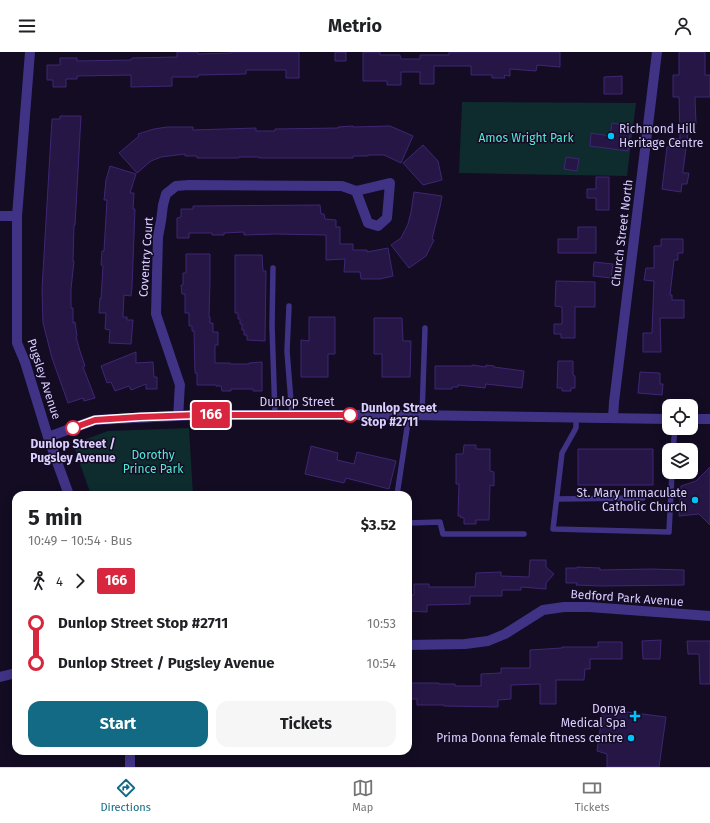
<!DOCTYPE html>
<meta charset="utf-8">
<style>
:root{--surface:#fff;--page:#f6f6f6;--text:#202124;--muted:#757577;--line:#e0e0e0;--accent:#126a84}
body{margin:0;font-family:"Fira Sans",sans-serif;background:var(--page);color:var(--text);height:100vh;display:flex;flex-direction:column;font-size:15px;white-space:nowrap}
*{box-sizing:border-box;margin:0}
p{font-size:13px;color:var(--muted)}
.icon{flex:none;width:22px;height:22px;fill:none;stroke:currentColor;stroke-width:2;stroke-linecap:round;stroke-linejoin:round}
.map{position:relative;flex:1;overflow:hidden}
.side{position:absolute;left:12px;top:439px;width:400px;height:264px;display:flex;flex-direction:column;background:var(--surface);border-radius:12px;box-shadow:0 2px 10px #0003}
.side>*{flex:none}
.badge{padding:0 8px;border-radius:3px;font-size:14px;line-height:26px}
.tools{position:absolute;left:662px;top:347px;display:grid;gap:8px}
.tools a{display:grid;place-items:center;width:36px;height:36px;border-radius:8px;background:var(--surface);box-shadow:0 2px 10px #0003;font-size:20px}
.map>.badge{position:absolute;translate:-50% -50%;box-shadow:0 0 0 2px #fff}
.legs{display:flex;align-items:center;gap:6px;height:44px;padding:0 16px;font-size:13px}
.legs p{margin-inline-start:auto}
.summary{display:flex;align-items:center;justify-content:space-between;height:68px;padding:0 16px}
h1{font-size:22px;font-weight:700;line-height:30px}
.action{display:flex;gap:8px;margin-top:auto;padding:8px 16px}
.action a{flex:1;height:46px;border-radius:12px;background:var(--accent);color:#fff;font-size:16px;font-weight:700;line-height:46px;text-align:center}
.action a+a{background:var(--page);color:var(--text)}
ul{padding:0 16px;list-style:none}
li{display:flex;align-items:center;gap:14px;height:40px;font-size:15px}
li i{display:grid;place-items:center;width:6px;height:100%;margin:0 5px;background:currentColor}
li i::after{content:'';width:10px;height:10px;margin:-5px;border:3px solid;border-radius:50%;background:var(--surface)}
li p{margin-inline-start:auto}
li:first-child i{background:linear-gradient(#0000 50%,currentColor 0)}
li:last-child i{background:linear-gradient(currentColor 50%,#0000 0)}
header{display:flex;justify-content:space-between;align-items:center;height:52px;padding:0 16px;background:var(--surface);font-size:18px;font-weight:700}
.tabs{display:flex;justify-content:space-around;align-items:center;height:56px;border-top:1px solid var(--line);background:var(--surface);font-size:11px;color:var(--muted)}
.tabs a{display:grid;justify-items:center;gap:2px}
.tabs .current{color:var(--accent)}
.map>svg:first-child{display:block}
.green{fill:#0e2b2e}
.building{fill:#261646;stroke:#3f2674}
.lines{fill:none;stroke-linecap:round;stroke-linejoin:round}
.service{stroke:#403386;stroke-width:5.5}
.minor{stroke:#403386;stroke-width:10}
.line-1-casing{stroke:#fff;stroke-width:9}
.line-1{stroke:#d7263d;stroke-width:6}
.poi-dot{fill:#00c3f9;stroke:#130c23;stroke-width:1.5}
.stop-1-dot{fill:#fff;stroke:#d7263d;stroke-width:2}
.labels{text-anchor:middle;stroke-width:3;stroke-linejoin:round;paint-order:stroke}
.poi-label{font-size:12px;fill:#daceff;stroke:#130c23;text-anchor:end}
.park-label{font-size:12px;fill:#51e9d5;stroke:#130c23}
.street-label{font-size:12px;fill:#daceff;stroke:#130c23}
.stop-label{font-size:12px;font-weight:bold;fill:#daceff;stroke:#130c23;text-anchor:start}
</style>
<header><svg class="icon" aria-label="menu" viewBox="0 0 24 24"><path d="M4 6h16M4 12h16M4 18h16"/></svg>Metrio<svg class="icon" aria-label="person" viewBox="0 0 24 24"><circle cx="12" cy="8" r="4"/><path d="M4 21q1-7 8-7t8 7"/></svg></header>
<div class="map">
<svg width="710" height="715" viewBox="0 0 710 715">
<rect width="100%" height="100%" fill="#130c23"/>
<path class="green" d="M462,50L636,51L627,124L459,121Z
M189,376L193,443H91L73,392L108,379Z"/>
<path class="building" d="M177,0H198V2L231,1V0H299V26H286V18H246V22L198,23V25H172V34L131,35V23L77,24V27H66V35H53V28H47V13H60V6H77V9L131,8L132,6L177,5Z
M335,0H346V9H335Z
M363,0H380V3H400L401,7H420V3H449V0H560V15L537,13L536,19L510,17V24L504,23L505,26H492V23H471V14H434V32H420V20H401V33H387V29H363Z
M679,0H705V23H710V45H695L696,72L689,73L683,119V121H689L687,132H682L681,140L662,137L667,95H670L672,86L680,87L679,45H673V23H679Z
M622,24V42H604V25Z
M60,64H81L75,173H74L73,209H74L71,237V256H73V271L75,270L77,284L76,285L80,299L85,314L83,315L95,346L84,349L83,346L68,351L52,306L43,271L42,237L52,67H60Z
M612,71L631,74L628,99L590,94L591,81L610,84Z
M353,74V75L390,74L413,84L401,111L384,103H368V104H353V106H259V105H239V106H197V104H185V102L161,105L151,109L137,121L119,101L139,84L138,82L154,77L167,75H193V78L256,76V79H275V77L338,76V75Z
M423,93L438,109L442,128L423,133L403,111Z
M566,105L579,107L577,119L564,117Z
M110,114L136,122L130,141H134L133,157H135L132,235L131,244L124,243L123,263V265H127V268H133L131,292L109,291L110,278L105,277L106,261H99L100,246L101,247L103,214L101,213L102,199H104L107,148H104L106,128Z
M596,125H609V158H596V146H587V137H596Z
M414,140L442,144L440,155L432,187L434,188L426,204L409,216L391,193L401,186L408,172L411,160Z
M320,153L321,162H324L325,167L336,168V175H340V192H353V198H367V200L388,196L393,224L380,227H361L360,220H344L345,207L326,208V183L276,182L244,183V180L224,181V183H212V181H189V186H177V166L181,165V157H193V154Z
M578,175H596V201H558V187H578Z
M661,187H683V201H678V208H674L670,243H672V248H684V266H660L661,300H643V281H652L654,229L644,228L646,216H654V194H661Z
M186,202H210V230L209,265H210V271H213V280H218V293H215V311H230V312H249V311L262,310V339H253V337H231V339H222L221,334H216V333H197V321H195L194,279H192V274H189V261H185V242H182L181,233H183V221H186Z
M235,203H262L263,219H266L265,289L247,288V283H244V278H242V272H240V267H238V261H235Z
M594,210L613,212L611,226L593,224Z
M556,229L595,230V255H575V286H561V282H554V272H562V255L555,254Z
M309,265H335V302H328V325H301V288L309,289Z
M374,266H402L403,289H411L410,325H382V302H374Z
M136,300V311L153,310L154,325H157V337H146V332L131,338L129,334L115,339L111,330L107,331L101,314Z
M558,309H573V323L575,324V336H571V339H562V336H557Z
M472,313L486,315V313L494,314V315L524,319L522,336L486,332L485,336L458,333V335H452V337H435V314H472Z
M640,320L660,321V332H663L662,343L638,341Z
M464,393H476V397H490V419L494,420V434L490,433L489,468H476V472H464V466L460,465L461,464H458L459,432H456V402H463Z
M311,394L338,401L337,408L354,412L357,400L396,409L389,437L346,426L344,431L305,422Z
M578,397H653V433H578Z
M710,415V473L699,462L679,464L681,434L696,429Z
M530,508H546V515L554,522L546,531V537L521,535V538H502V544H470V552L427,553V560L408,559V543H414V532H429V535H475L476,521L501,520V524L529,525Z
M577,515L600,516V518L651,517L684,518V533L600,534L576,533L577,531H566V516H577Z
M661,588L660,607H643L642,589Z
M687,589H710V632H700L699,602H688Z
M598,590H622V607H590V617H585L584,628H556V652H540V632L511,633V647L498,648V655L444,654V653H417V647H408V631H439V632H455V634H481V622L501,621V616H530V598L562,596V595H598Z
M603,657L666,665L659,715H607V702L597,699Z"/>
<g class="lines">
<path class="service" d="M273,216L272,274L275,363
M289,254L287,299L292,363
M422,363L425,276
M576,365V376L562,401L553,477L669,480L672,420
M673,398L675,376
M397,443L409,363
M557,447L643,446
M408,471L440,470L443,482H524"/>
<path class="minor" d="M30,0L17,164V291L25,310L48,385L69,443
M0,164H17
M178,364C179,354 179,344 180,333L156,262L158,185L161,169L163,153L166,142L176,134L189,133L342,134L356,139L368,171L378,174L387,166L390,131L356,139
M613,366L614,350L657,0
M691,367H710
M48,385L95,368L196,363H409L669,367
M408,593L465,592L488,589L505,582L543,558L564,555H589L710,564
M0,625L16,621
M130,715V699"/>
</g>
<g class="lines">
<g class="line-1-casing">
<path id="line-1" d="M73,376L95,368L140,365L196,363H350"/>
</g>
<use href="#line-1" class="line-1"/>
</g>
<g class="poi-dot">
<circle cx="611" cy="84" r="4"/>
<circle cx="695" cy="448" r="4"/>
<path d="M633 658h4v4h4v4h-4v4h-4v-4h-4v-4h4z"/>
<circle cx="631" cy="686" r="4"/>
</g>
<g class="stop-1-dot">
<circle cx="350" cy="363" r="7"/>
<circle cx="73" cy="376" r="7"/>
</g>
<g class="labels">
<g class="poi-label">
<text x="619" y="81" text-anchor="start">Richmond Hill<tspan x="619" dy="14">Heritage Centre</tspan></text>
<text x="687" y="445">St. Mary Immaculate<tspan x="687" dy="14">Catholic Church</tspan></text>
<text x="626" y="661">Donya<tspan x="626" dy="14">Medical Spa</tspan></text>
<text x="623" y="690">Prima Donna female fitness centre</text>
</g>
<g class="park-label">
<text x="526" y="90">Amos Wright Park</text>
<text x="153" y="407">Dorothy<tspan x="153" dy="14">Prince Park</tspan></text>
</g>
<g class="street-label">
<text transform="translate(622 181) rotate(-83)" y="4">Church Street North</text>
<text transform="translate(146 205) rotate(-86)" y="4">Coventry Court</text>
<text transform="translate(44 327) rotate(72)" y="4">Pugsley Avenue</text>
<text x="297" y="354">Dunlop Street</text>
<text transform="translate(627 546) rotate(4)" y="4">Bedford Park Avenue</text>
</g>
<g class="stop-label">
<text x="361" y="360">Dunlop Street<tspan x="361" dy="14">Stop #2711</tspan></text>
<text x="73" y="396" text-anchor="middle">Dunlop Street /<tspan x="73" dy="14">Pugsley Avenue</tspan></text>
</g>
</g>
</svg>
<div class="tools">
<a><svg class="icon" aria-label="locate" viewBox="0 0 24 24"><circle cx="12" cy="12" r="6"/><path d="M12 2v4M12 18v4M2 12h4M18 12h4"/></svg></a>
<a><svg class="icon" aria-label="layers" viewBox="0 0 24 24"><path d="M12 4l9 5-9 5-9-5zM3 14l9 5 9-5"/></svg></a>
</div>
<b class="badge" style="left:211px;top:363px;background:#d7263d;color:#fff">166</b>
<section class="side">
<div class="summary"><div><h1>5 min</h1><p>10:49 – 10:54 · Bus</p></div><b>$3.52</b></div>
<div class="legs"><svg class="icon" aria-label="walk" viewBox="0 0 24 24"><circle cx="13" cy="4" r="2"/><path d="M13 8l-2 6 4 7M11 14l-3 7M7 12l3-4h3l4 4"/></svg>4<svg class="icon" aria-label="forward" viewBox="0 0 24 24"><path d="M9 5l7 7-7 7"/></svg><b class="badge" style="background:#d7263d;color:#fff">166</b></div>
<ul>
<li><i style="color:#d7263d"></i><b>Dunlop Street Stop #2711</b><p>10:53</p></li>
<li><i style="color:#d7263d"></i><b>Dunlop Street / Pugsley Avenue</b><p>10:54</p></li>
</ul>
<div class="action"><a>Start</a><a>Tickets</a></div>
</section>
</div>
<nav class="tabs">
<a class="current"><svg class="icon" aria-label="directions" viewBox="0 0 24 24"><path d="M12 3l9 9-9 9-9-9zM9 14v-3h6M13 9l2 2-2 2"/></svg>Directions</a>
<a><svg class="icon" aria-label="map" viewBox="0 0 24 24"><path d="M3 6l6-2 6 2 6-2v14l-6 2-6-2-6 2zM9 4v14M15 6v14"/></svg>Map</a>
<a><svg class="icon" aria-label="tickets" viewBox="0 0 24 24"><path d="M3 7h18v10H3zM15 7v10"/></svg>Tickets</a>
</nav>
